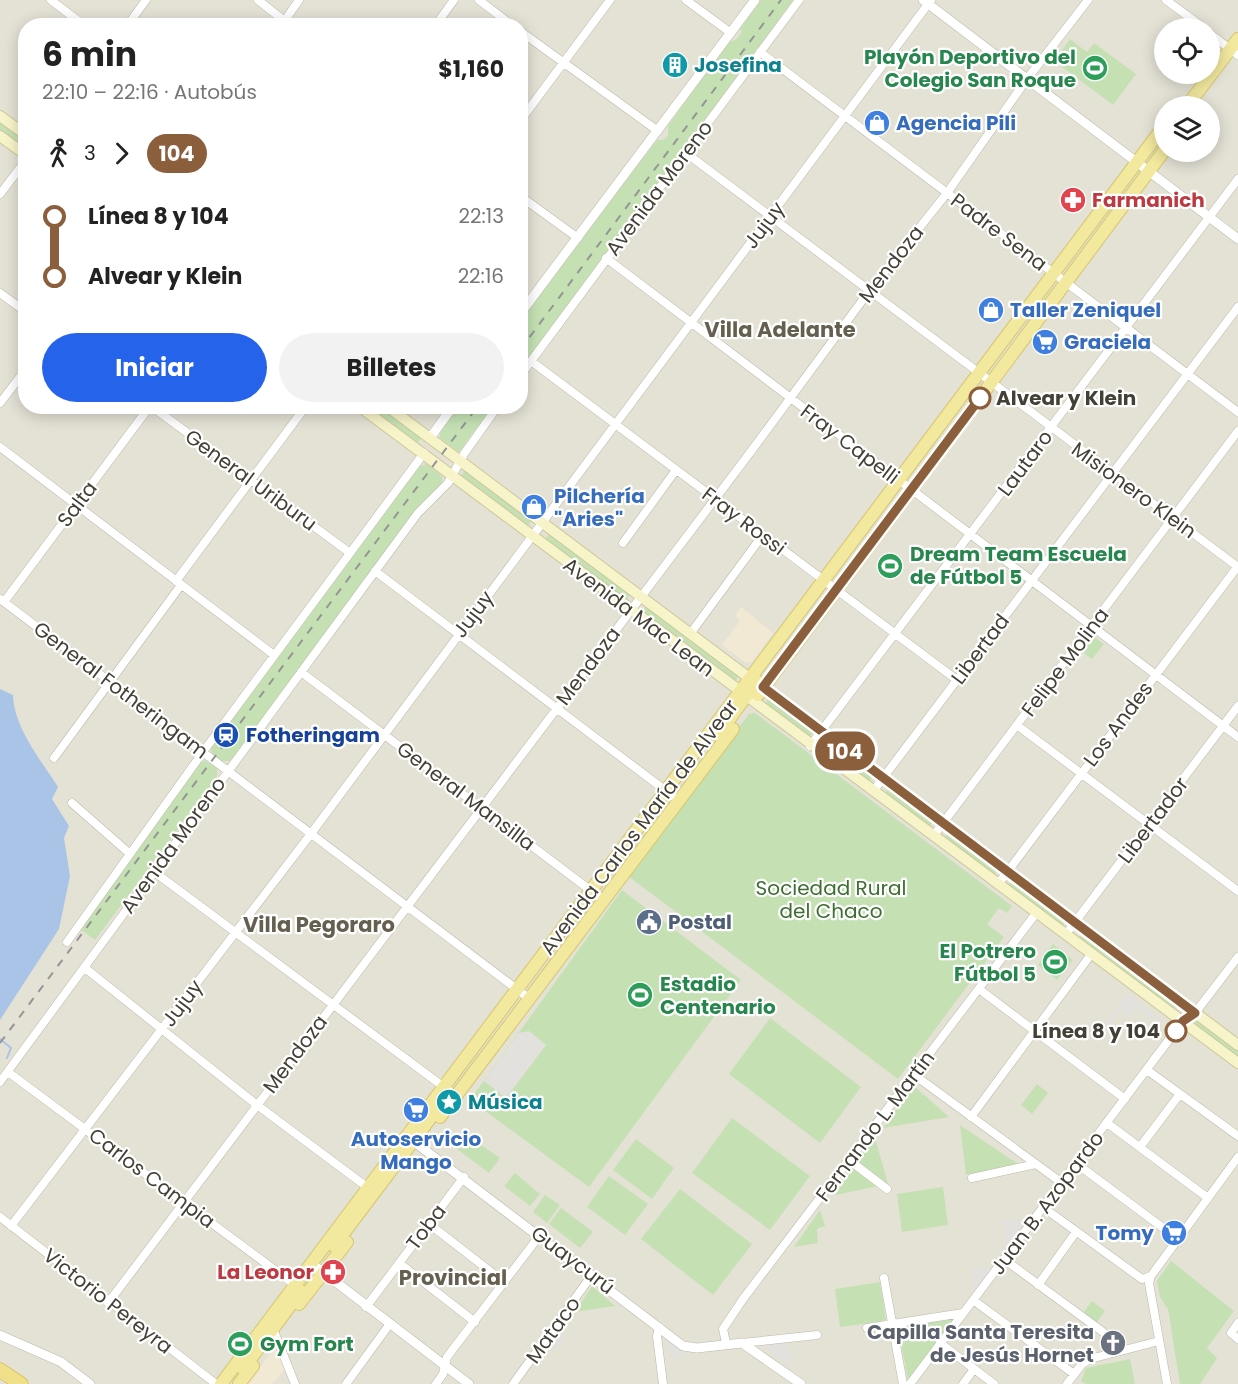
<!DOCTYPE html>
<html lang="es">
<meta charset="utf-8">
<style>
:root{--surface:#fff;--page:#f2f2f2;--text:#222;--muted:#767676;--accent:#2563eb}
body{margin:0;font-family:Poppins,sans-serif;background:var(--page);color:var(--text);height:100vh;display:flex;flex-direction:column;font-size:22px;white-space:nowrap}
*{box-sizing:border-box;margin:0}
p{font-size:20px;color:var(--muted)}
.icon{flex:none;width:33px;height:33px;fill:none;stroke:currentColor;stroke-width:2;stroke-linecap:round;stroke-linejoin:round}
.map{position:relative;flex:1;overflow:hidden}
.details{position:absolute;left:18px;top:18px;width:510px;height:396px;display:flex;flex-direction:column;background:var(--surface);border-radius:24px;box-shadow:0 3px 15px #0003}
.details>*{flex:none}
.badge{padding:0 12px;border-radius:20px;font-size:21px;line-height:39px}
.buttons{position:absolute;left:1154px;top:18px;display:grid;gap:12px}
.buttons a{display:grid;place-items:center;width:66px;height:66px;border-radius:50%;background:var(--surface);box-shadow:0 3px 15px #0003;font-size:30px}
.map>.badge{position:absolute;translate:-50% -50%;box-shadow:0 0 0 3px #fff}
.legs{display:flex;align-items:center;gap:9px;height:66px;padding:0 24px;font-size:20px}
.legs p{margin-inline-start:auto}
.head{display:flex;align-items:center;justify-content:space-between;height:102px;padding:0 24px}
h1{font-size:33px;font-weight:700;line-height:45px}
.primary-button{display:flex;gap:12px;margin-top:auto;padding:12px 24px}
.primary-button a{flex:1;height:69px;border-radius:36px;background:var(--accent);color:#fff;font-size:24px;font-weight:700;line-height:69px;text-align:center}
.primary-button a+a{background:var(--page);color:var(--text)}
ul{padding:0 24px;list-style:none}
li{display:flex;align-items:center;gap:21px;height:60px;font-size:22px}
li i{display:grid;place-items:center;width:9px;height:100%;margin:0 8px;background:currentColor}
li i::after{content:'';width:15px;height:15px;margin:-8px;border:4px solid;border-radius:50%;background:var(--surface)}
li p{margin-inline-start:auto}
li:first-child i{background:linear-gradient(#0000 50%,currentColor 0)}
li:last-child i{background:linear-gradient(currentColor 50%,#0000 0)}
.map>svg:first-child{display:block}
.residential{fill:#e4e2d5;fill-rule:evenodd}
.commercial{fill:#f1e9d4}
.green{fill:#c5e1b4}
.parking{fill:#e3e1de}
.water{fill:#a9c4e7}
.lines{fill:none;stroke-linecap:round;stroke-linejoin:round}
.stream{stroke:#a9c4e7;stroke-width:2}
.minor-casing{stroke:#bbb8aa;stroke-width:9}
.tertiary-casing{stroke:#bbb8aa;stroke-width:10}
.secondary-casing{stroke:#ccc79b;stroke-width:12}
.primary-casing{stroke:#d5c770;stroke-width:14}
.trunk-casing{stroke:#cab047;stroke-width:15}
.minor{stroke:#fff;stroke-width:8}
.tertiary{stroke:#fff;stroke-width:9}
.secondary{stroke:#f8f4ca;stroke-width:10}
.primary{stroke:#f2e89e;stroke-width:12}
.trunk{stroke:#f0e08a;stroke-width:14}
.rail{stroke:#959595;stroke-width:2;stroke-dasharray:8 8;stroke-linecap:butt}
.line-1-casing{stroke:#fff;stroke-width:14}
.line-1{stroke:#8b5e3c;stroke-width:9}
.stop-1-dot{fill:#fff;stroke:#8b5e3c;stroke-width:3}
.labels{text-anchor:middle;stroke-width:4.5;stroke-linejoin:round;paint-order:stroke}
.leisure-label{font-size:20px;font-weight:bold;fill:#27864d;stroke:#fff;text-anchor:start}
.culture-label{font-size:20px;font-weight:bold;fill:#0d838f;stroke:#fff;text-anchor:start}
.shop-label{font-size:20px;font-weight:bold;fill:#366cbe;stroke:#fff;text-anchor:start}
.street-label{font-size:20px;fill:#434036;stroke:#fff}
.health-label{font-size:20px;font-weight:bold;fill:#be3a42;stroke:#fff;text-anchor:start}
.stop-label{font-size:20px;font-weight:bold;fill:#434036;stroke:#fff;text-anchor:start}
.transit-label{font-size:20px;font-weight:bold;fill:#164399;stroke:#fff;text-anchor:start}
.park-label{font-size:20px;fill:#3e6e31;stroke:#fff}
.service-label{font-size:20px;font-weight:bold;fill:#4e5e75;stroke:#fff;text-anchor:start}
.worship-label{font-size:20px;font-weight:bold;fill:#5b616d;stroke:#fff;text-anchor:end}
.neighbourhood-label{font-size:21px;font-weight:bold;fill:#655f4f;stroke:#fff}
</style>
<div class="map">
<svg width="1238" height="1384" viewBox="0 0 1238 1384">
<rect width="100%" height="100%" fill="#f1f0e6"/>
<path class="residential" d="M0,0H1238V1384H0ZM26,26H520V406H26ZM1164,28H1209V74H1164ZM1164,106H1209V152H1164Z"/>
<path class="commercial" d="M741,607L773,633L752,662L746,663L722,645L740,621L735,616Z
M275,1347L285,1370L272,1384H248Z"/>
<path class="green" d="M761,0H793L521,368V319L657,140H663L668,136V126L728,42L736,40L742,32L740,29Z
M1070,39L1087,52L1094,43L1136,74L1113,105L1054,61Z
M0,120L25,139L22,147L0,132Z
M367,407H380L422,437L417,444Z
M459,407H492L459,452L440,438V431Z
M427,464L442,477V485L422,504L230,761H221L212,755L211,748L420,466Z
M465,470L532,521L527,527L461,476Z
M550,533L631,593L626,600L545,540Z
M644,608H649L739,676L734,683L642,612Z
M1092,635L1104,644L1092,659L1080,650Z
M769,698L814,731L810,737L765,704Z
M755,713L1012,906L1007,913L999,908L987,924L1004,937L898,1079L628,876L749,714Z
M828,742L873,776L869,782L824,748Z
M204,760L217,768V778L95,940L80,929L198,765Z
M889,788L934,821L929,827L885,793Z
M949,832L998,870L994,875L944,838Z
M1012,880L1066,920L1062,926L1008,885Z
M622,890L741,980L589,1187L470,1100Z
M1082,933L1176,1007L1172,1011L1078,938Z
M1053,944L1073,960L1057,980L1038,965Z
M770,1018L861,1087L820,1143L729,1074Z
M1197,1020L1238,1051V1058L1193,1025Z
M1037,1084L1048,1093L1032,1114L1021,1105Z
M914,1086L949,1117L883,1128Z
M732,1118L810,1176L770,1230L692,1173Z
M960,1125L1018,1164L966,1175Z
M467,1135L500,1158L489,1173L457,1149Z
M875,1138L888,1184L835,1195Z
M636,1139L674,1168L652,1199L613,1170Z
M515,1173L540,1194L530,1206L504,1186Z
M609,1176L648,1204L625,1235L587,1207Z
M943,1187L948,1225L902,1232L897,1194Z
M680,1189L752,1244L713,1295L641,1239Z
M545,1195L560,1205L547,1223L533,1212Z
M561,1208L593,1232L580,1248L549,1224Z
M820,1210L825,1226L817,1229L818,1243L794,1247Z
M1171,1261L1234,1311L1207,1348L1217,1358L1200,1384H1180L1168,1309L1160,1297L1157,1281Z
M880,1282L886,1321L840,1327L835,1289Z
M592,1286L615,1306L575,1312Z
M1092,1301L1105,1311L1096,1323L1083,1313Z
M955,1319L908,1380L898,1327Z
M1130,1359L1135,1384H1086L1081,1381L1086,1368Z"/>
<path class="parking" d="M1127,994L1160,1019L1158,1023L1136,1006L1129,1015L1121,1009L1104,1032L1101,1029Z
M529,1031L546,1045L506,1098L484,1081L519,1033Z
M1030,1219L1006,1251L1002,1221Z
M994,1268L973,1293L971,1269Z
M563,1328L564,1346L547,1348Z
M667,1339L686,1355L670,1358Z
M788,1342L792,1367L760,1344Z"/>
<path class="water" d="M0,689L13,695C14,728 41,760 58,787L52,799L69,826L64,838L70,876L59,929L0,1020Z"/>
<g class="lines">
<path class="stream" d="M0,1039L11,1048L7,1058"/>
<g class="minor-casing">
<path id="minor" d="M51,0L85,26
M258,0L291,26
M479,0L513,26
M686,0L731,33
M1166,0L1204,28
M127,26L146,0
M281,26L299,0
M435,26L454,0
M520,31L658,131
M1209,33L1238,55
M760,52L1238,412
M520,121L610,0
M686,153L1238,567
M0,194L26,160
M520,196L578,238
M606,258L1238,737
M0,293L26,312
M531,361L957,680
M520,376L799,0
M0,403L26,369
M151,406L350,553
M0,447L274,655
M623,543L676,470
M375,571L678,800
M176,581L306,406
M0,599L530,999
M4,602L150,406
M690,634L762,536
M301,672L602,899
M1018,726L1238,891
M810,746L1238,179
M54,758L181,585
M874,790L1238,307
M72,803L129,853
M934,835L1238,431
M153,871L456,1096
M999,883L1238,566
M1066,934L1238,706
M67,942L203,752L424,453
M85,968L257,1105L371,1190
M979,989L1125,1099
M1147,1070L1238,1136
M8,1072L295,1285
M913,1074L1062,1183
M0,1082L418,513L448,483L464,454L498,406
M971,1117L1092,953
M1107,1123L1208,1198
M1140,1147L1180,1094
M849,1160L887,1189
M1077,1164L1178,1239
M972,1178L1036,1164
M1044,1208L1142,1279L1151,1276
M0,1217L216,1384
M428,1223L504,1282
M11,1226L310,835L931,0
M1005,1260L1103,1332
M399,1263L475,1322
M884,1278L903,1384
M1038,1285L1076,1232
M973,1300L1074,1374
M108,1303L752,450L870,290L947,193L1027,79L1088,0
M366,1307L464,1177
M1238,1323L1231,1333L1238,1339
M659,1327L657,1336L663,1384
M867,1328L963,1313
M273,1329L295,1384
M726,1343L723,1329L743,1299L1037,912
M742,1343L817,1335
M940,1343L994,1384
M346,1384L389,1325
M436,1384L443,1374L447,1357L540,1235
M513,1384L592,1275
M910,1384L1183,1021L1195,1013L1238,957
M963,1384L974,1369
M1067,1384L1082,1364L1090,1359L1159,1341
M1167,1384L1149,1283L1151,1276L1238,1157"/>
</g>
<g class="tertiary-casing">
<path id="tertiary" d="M923,0L1238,239
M520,314L755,0
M430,438L453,406
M413,1141L683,1346L697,1348L742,1343L801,1384
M311,1263L469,1384
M0,1335L61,1362L90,1384"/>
</g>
<g class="secondary-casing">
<path id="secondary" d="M0,116L26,135
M0,136L26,155
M359,406L1238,1063
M387,406L1238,1045"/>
</g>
<g class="primary-casing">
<path id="primary" d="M1187,106L1238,39
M758,695L1164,151
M718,735L757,681
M440,1117L733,729
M334,1246L441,1104
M299,1304L347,1242
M243,1369L301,1291
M221,1384L1164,126
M239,1384L253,1366"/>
</g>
<g class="trunk-casing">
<path id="trunk" d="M0,1370L21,1384"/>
</g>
<use href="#minor" class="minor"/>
<use href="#tertiary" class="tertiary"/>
<use href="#secondary" class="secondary"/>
<use href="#primary" class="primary"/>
<use href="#trunk" class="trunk"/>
<path class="rail" d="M520,350L781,0
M0,1043L478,406"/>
</g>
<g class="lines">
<g class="line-1-casing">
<path id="line-1" d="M980,398L763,687L1195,1013L1183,1021L1176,1031"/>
</g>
<use href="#line-1" class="line-1"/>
</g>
<defs>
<g id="building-disc" transform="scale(1.35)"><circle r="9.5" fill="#0f9aa8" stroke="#fff"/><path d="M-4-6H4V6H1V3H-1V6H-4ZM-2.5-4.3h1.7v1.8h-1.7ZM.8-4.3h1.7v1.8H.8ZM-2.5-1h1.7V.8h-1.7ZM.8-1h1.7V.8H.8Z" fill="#fff"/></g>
<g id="stadium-disc" transform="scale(1.35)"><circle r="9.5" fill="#2e9e5b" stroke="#fff"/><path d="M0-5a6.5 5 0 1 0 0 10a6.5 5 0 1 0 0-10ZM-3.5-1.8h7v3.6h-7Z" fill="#fff"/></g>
<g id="shop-disc" transform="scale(1.35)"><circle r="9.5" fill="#3f7fe0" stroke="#fff"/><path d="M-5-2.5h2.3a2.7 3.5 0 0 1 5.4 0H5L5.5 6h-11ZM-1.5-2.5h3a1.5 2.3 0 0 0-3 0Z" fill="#fff"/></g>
<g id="pharmacy-disc" transform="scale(1.35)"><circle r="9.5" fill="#e0444e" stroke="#fff"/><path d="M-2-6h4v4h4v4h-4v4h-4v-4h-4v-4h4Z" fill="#fff"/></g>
<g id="supermarket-disc" transform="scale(1.35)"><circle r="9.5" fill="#3f7fe0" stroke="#fff"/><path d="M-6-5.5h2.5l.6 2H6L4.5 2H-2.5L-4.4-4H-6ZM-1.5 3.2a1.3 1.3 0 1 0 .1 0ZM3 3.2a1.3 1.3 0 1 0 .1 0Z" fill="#fff"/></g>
<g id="station-disc" transform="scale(1.35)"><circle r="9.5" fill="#1a4fb4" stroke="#fff"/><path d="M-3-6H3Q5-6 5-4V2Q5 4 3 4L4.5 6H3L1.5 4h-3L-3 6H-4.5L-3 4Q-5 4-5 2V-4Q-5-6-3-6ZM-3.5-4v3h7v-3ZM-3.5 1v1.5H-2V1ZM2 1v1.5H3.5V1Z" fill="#fff"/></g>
<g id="civic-disc" transform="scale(1.35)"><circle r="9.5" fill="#5c6f8a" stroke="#fff"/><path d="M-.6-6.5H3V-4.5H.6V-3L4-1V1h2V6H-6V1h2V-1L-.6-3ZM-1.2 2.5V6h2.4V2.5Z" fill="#fff"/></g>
<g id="sight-disc" transform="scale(1.35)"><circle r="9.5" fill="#0f9aa8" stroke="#fff"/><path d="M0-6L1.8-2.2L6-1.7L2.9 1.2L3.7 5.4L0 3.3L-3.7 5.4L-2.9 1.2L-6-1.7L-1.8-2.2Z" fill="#fff"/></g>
<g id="church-disc" transform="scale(1.35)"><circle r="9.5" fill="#6b7280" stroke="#fff"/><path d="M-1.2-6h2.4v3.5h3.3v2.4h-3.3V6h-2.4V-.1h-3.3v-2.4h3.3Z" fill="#fff"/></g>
</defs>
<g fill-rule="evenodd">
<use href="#building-disc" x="675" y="65"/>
<use href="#stadium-disc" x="1095" y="68"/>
<use href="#shop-disc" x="877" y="123"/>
<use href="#pharmacy-disc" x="1073" y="200"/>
<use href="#shop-disc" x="991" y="310"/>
<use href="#supermarket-disc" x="1045" y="342"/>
<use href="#shop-disc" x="534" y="507"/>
<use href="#stadium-disc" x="890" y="566"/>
<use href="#station-disc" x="226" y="735"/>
<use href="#civic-disc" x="649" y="922"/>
<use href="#stadium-disc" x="1055" y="962"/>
<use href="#stadium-disc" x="640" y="995"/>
<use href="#sight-disc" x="449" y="1102"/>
<use href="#supermarket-disc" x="416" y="1110"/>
<use href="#supermarket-disc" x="1174" y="1233"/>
<use href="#pharmacy-disc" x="333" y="1272"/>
<use href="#church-disc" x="1113" y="1343"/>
<use href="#stadium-disc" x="240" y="1344"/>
</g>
<g class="stop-1-dot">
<circle cx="980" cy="398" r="10"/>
<circle cx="1176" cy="1031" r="10"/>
</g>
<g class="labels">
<g class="leisure-label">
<text x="1076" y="64" text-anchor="end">Playón Deportivo del<tspan x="1076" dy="23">Colegio San Roque</tspan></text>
<text x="910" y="561">Dream Team Escuela<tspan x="910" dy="23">de Fútbol 5</tspan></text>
<text x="1036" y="958" text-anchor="end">El Potrero<tspan x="1036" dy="23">Fútbol 5</tspan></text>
<text x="660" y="991">Estadio<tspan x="660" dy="23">Centenario</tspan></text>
<text x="260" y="1351">Gym Fort</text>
</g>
<g class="culture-label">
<text x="694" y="72">Josefina</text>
<text x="468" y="1109">Música</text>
</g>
<g class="shop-label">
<text x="896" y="130">Agencia Pili</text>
<text x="1010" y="317">Taller Zeniquel</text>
<text x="1064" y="349">Graciela</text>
<text x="554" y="503">Pilchería<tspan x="554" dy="23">"Aries"</tspan></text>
<text x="416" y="1146" text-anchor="middle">Autoservicio<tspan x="416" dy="23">Mango</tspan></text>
<text x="1154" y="1240" text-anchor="end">Tomy</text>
</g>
<g class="street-label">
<text transform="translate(659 188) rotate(-53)" y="7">Avenida Moreno</text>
<text transform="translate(764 225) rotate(-53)" y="7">Jujuy</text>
<text transform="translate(999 232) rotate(37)" y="7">Padre Sena</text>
<text transform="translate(891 264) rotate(-52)" y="7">Mendoza</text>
<text transform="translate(850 444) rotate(37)" y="7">Fray Capelli</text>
<text transform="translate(1025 463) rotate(-53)" y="7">Lautaro</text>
<text transform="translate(251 480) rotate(36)" y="7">General Uriburu</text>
<text transform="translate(1134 490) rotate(36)" y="7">Misionero Klein</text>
<text transform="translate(77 504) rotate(-53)" y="7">Salta</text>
<text transform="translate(744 521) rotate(37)" y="7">Fray Rossi</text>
<text transform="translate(473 614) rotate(-53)" y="7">Jujuy</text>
<text transform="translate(639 617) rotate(37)" y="7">Avenida Mac Lean</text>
<text transform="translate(980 649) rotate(-53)" y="7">Libertad</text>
<text transform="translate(1065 662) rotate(-53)" y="7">Felipe Molina</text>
<text transform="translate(588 666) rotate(-53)" y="7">Mendoza</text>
<text transform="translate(121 690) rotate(37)" y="7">General Fotheringam</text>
<text transform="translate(1118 724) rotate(-53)" y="7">Los Andes</text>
<text transform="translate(466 796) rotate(37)" y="7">General Mansilla</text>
<text transform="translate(1153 820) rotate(-53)" y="7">Libertador</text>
<text transform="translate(639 827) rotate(-53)" y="7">Avenida Carlos María de Alvear</text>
<text transform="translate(173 845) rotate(-54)" y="7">Avenida Moreno</text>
<text transform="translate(182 1003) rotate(-53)" y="7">Jujuy</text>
<text transform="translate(295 1054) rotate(-53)" y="7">Mendoza</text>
<text transform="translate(875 1126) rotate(-53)" y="7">Fernando L. Martín</text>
<text transform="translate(152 1178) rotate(37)" y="7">Carlos Campia</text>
<text transform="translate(1047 1203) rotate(-53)" y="7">Juan B. Azopardo</text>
<text transform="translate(426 1227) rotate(-53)" y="7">Toba</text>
<text transform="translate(573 1260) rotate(37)" y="7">Guaycurú</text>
<text transform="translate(108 1301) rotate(38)" y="7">Victorio Pereyra</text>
<text transform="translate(553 1330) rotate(-54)" y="7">Mataco</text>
</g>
<g class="health-label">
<text x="1092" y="207">Farmanich</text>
<text x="314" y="1279" text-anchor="end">La Leonor</text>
</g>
<g class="stop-label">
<text x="996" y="405">Alvear y Klein</text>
<text x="1160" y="1038" text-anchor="end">Línea 8 y 104</text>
</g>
<g class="transit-label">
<text x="246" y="742">Fotheringam</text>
</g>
<g class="park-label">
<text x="831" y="895">Sociedad Rural<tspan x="831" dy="23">del Chaco</tspan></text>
</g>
<g class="service-label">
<text x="668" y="929">Postal</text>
</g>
<g class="worship-label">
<text x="1094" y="1339">Capilla Santa Teresita<tspan x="1094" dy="23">de Jesús Hornet</tspan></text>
</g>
<g class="neighbourhood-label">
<text x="780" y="337">Villa Adelante</text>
<text x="319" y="932">Villa Pegoraro</text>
<text x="453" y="1285">Provincial</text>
</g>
</g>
</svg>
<div class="buttons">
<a><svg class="icon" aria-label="locate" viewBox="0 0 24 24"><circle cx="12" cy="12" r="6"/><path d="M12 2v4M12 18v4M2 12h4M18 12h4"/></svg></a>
<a><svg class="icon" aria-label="layers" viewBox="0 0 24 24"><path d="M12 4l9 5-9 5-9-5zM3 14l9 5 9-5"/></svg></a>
</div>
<b class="badge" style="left:845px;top:751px;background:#8b5e3c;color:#fff">104</b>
<section class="details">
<div class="head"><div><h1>6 min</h1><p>22:10 – 22:16 · Autobús</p></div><b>$1,160</b></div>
<div class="legs"><svg class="icon" aria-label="walk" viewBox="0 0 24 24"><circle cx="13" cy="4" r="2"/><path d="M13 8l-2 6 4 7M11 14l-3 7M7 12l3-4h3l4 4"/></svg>3<svg class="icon" aria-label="forward" viewBox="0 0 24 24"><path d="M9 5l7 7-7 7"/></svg><b class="badge" style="background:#8b5e3c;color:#fff">104</b></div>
<ul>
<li><i style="color:#8b5e3c"></i><b>Línea 8 y 104</b><p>22:13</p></li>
<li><i style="color:#8b5e3c"></i><b>Alvear y Klein</b><p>22:16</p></li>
</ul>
<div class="primary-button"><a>Iniciar</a><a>Billetes</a></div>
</section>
</div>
